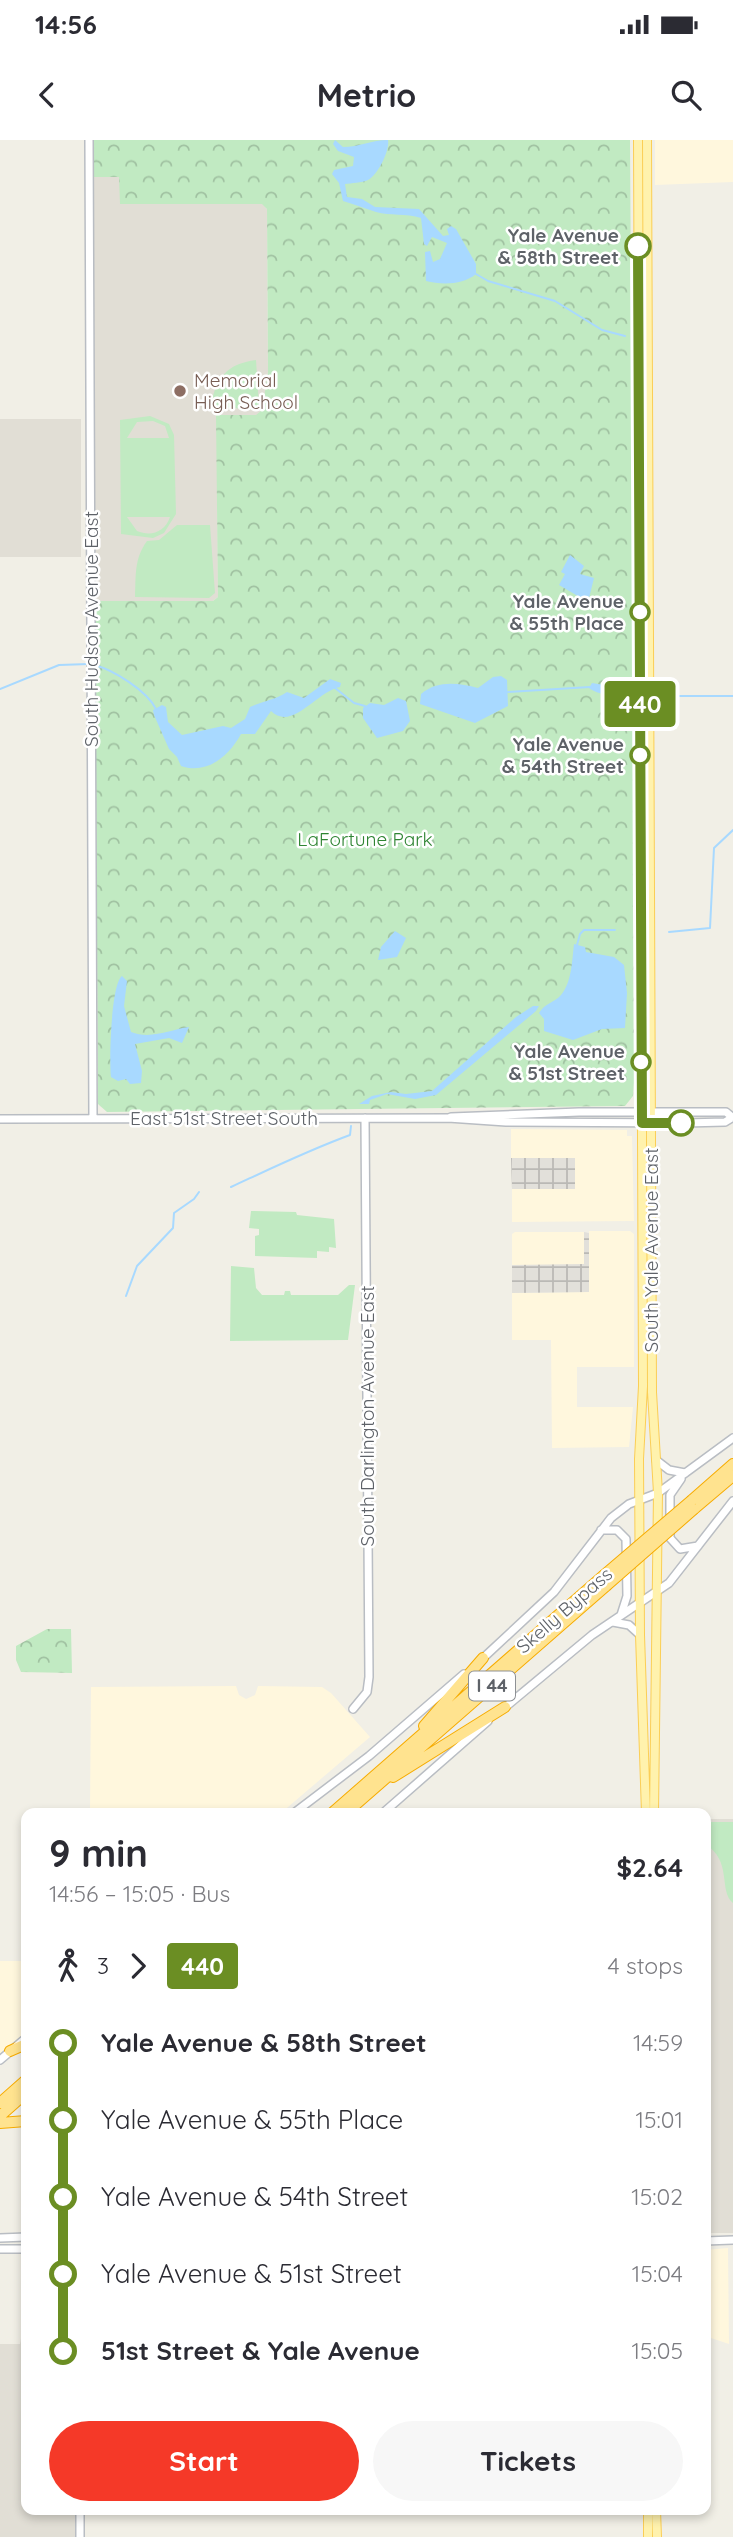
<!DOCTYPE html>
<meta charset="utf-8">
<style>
:root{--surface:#fff;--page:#f7f7f7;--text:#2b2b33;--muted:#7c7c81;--accent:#f53928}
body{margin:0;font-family:Quicksand,sans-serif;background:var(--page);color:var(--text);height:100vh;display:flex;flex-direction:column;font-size:26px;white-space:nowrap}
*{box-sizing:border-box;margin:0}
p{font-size:23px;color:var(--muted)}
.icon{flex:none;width:38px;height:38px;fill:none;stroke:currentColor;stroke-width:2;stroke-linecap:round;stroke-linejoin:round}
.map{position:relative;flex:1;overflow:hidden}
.side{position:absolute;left:21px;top:1668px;width:690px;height:707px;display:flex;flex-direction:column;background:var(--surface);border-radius:14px;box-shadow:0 4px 10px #0003}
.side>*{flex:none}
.badge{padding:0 14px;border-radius:5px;font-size:24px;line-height:46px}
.map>.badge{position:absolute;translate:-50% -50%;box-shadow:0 0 0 4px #fff}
.legs{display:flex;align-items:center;gap:10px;height:77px;padding:0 28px;font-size:23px}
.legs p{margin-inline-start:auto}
.summary{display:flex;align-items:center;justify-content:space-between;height:119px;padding:0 28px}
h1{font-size:38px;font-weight:700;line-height:52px}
.primary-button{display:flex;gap:14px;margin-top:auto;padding:14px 28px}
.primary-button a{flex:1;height:80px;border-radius:42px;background:var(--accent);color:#fff;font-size:28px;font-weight:700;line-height:80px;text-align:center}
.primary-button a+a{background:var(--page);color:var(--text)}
ul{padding:0 28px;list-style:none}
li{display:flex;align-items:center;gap:24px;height:77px;font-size:26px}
li i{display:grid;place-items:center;width:10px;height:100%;margin:0 9px;background:currentColor}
li i::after{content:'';width:18px;height:18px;margin:-9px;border:5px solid;border-radius:50%;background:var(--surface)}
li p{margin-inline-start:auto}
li:first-child i{background:linear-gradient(#0000 50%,currentColor 0)}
li:last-child i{background:linear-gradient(currentColor 50%,#0000 0)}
.status{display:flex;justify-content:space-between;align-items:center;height:49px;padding:0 35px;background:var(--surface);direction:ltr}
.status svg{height:19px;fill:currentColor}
header{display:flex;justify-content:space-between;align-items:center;height:91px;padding:0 28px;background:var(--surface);font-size:32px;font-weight:700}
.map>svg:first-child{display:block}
.commercial{fill:#fff7dd}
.industrial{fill:url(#industrial-grid)}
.education{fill:#e1ded5}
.grass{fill:#c1eac2;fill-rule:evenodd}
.forest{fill:url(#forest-crowns)}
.water{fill:#a8d9ff}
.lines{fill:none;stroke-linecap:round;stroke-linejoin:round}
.stream{stroke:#a8d9ff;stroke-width:2}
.secondary-casing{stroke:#b9bdc3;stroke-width:10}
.primary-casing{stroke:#fbce55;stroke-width:10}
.highway-casing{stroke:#f7ac00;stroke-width:12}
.secondary{stroke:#fff;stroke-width:7}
.primary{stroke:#fff2ad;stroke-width:8}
.highway{stroke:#ffe38f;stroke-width:10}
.highway-bridge-casing{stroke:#f7ac00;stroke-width:12;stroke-linecap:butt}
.highway-bridge{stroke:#ffe38f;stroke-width:10}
.line-1-casing{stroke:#fff;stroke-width:16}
.line-1{stroke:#6b8e23;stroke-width:10}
.stop-1-dot{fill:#fff;stroke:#6b8e23;stroke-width:3.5}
.education-dot{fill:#8d6e63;stroke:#fff;stroke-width:2.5}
.labels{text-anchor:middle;stroke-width:5;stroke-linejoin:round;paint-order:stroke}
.shield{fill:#fff;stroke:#8e9195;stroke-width:2}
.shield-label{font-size:18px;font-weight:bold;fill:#5e6268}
.stop-label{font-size:19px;font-weight:bold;fill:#5e6268;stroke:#fff;text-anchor:end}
.education-label{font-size:19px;fill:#785e54;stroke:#fff;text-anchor:start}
.street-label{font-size:19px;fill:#5e6268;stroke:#fff}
.park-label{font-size:19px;fill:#2f8533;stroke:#fff}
</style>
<div class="status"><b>14:56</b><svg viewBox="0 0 49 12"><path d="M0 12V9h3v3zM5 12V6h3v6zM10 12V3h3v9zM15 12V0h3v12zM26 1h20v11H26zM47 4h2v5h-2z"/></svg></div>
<header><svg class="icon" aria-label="back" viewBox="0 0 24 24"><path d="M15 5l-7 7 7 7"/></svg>Metrio<svg class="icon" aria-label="search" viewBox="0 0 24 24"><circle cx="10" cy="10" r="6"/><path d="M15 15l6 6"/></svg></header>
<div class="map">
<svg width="733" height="2397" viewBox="0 0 733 2397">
<defs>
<pattern id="industrial-grid" width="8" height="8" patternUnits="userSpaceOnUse" patternTransform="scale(1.75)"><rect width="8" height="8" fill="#e2e0da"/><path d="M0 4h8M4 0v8" fill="none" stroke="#bab9b5"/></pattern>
<pattern id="forest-crowns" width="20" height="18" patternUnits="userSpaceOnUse" patternTransform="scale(1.75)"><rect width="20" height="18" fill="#c1eac2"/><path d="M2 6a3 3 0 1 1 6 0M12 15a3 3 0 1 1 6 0" fill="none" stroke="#a0c1a1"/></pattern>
</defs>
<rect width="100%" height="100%" fill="#f1efe6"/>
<path class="commercial" d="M655,0H733V42L655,45Z
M511,989L627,990V996H632L634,1081L512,1082V1049H575V1018H511Z
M589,1091H630L634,1094V1227H577V1267H633L629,1307L552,1308L551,1200H512V1153L589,1152Z
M515,1092H584L585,1125H512V1094Z
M236,1546L239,1555L246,1559L255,1555L258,1546L322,1547L331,1553L370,1597L281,1673H90L91,1547Z
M0,1821H26V1892L0,1914Z
M728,2108L729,2204L705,2196V2110Z"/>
<path class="industrial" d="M511,1018H575V1049H512Z
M584,1092L589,1093V1152L512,1153V1125L584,1124Z"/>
<path class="education" d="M93,37H161L263,64L267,69L268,232L262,271L257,275H217L218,457L213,461H95Z
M0,279H81V417H0Z
M705,1679H733V2093H705Z
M21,2199H26V2370H75V2397H0V2204H20Z"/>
<path class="grass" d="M256,220L259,266L256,270L211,266C216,237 227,224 256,220Z
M150,276L169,284L174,295L176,374L164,393L153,398L121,394L120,280ZM153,281L165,286L169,298H127L137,282ZM127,377H170C165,392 151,397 137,391Z
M177,385H210L215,453L209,458L135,457C136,435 134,419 147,401L159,400Z
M251,1071L296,1072L297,1075L334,1079L336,1108L329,1107V1112L317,1111V1118L255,1116V1096L259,1095V1089L249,1088Z
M231,1126L254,1128L256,1148L262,1155H284L285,1151H290L291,1155H338L349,1145H355L348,1200L230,1201Z
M705,1682H733V1763C718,1751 733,1721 705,1704Z"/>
<path class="forest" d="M94,0H630L636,915L633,956L625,966L107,972L98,964L95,461H213L218,457L216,275H256L262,270L268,232L267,69L262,64H120L119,37H93Z
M47,1489H71L72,1533L21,1532L16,1520V1506Z"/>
<path class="water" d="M335,0L343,7C359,7 372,0 388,0C390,10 378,35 368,40C362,43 351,43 345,44L347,57L362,59L375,67L419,69L443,96L449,95L447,89L451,86L456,89L476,124V134C463,145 442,145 426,141L425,112L430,111L433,122L440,119L447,103L432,97L427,106L424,104L421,78C406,73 390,76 376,72C365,68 355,65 343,61L339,43L332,34L334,30L353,26L354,17L338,11L333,4Z
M570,415L584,426L580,434L594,438L588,462L559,445L565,434L561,432Z
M501,536L507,540L508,566L475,583L420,564L421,554C438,540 458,543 478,548L493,537Z
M330,539L341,543L340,547C317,551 292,592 271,571L255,594H241C229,616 207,635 181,626L177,617L169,609L154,575L153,570L162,565L166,567L168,582L182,595L223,586L231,588L245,579L250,567C263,561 275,560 287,552L304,558Z
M592,543L628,549V561C617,556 597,555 589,548Z
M398,558L406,561L410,581L403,591L377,598L363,578V568L370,563L384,565Z
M395,791L406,798L397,817L378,820L381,807Z
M574,804L585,807L586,812L614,817L624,825L627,853L625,888L602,889L573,900L544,891V879L539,873C545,863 554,863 561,855C572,842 572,820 574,804Z
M122,836L127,841L124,866L131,892C151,900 172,889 189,887L182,903L169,898L135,904L142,931L141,943L130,944L126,939L118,941L111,937C109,921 111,844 122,836Z
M533,866H539L536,871L436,955L415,959L387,954L370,960L369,964H359L372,956L391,952L406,954L432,951L516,877Z"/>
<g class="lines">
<path class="stream" d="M476,134L488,141L555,161L602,190L625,196
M94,525C114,530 147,551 156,569
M335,548L354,563L365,566
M0,549L59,525L89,524
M508,552L590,547
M657,556H733
M669,792L710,788L714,708L733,690
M577,805L580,794L584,790H615
M231,1047C272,1028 309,1010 350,995L351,986
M126,1156L137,1126L173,1088L174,1073L194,1059L199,1052"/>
<g class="secondary-casing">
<path id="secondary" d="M89,0L93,978
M451,977L579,972H726L732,977
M0,979L448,978L506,982L685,983L725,982L733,977
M656,1320L669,1330L685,1333
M681,1339L670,1355V1398L680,1409L698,1406
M601,1390H617L626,1399L627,1456L621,1475
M613,1482L629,1485L640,1495
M481,1520L554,1452L611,1378L629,1364L658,1353L733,1298
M353,1569L367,1552L369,1537L365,978
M503,1569L592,1495L669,1443L733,1361
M294,1673L369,1616L464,1534
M383,1673L488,1581
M0,1920L26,1898
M0,2098L26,2097
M705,2101L733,2100
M0,2109H26
M80,2370V2397"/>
</g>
<g class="primary-casing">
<path id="primary" d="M638,0L643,1246L639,1319L640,1495L646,1673
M647,0L652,1252L658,1353L654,1673
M648,2370V2397
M656,2370L657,2397"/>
</g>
<g class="highway-casing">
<path id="highway" d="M692,1360L733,1324
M694,1369L733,1336
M424,1586L483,1518
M393,1637L505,1567
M332,1673L603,1436
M346,1673L606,1446
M10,1911L26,1904
M0,1963L26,1940
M0,1976L26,1953
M0,1983L26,1981"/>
</g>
<use href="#secondary" class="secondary"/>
<use href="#primary" class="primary"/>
<use href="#highway" class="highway"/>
<g class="highway-bridge-casing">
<path id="highway-bridge" d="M603,1436L692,1360
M606,1446L694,1369"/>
</g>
<use href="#highway-bridge" class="highway-bridge"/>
</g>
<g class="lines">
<g class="line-1-casing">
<path id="line-1" d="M638,106L642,983H681"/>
</g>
<use href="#line-1" class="line-1"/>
</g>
<g class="stop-1-dot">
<circle cx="638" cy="106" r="12"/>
<circle cx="640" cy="472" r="9"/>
<circle cx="640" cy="615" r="9"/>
<circle cx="641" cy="922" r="9"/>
<circle cx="681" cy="983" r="12"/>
</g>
<circle class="education-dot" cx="180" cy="251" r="7"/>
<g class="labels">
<rect class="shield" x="469" y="1531.5" width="46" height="29" rx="5"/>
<g class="shield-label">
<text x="492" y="1552">I 44</text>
</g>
<g class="stop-label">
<text x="619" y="102">Yale Avenue<tspan x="619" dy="22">&amp; 58th Street</tspan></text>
<text x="624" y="468">Yale Avenue<tspan x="624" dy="22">&amp; 55th Place</tspan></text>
<text x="624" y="611">Yale Avenue<tspan x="624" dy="22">&amp; 54th Street</tspan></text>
<text x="625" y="918">Yale Avenue<tspan x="625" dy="22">&amp; 51st Street</tspan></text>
</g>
<g class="education-label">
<text x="194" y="247">Memorial<tspan x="194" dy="22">High School</tspan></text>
</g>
<g class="street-label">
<text transform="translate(91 489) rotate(-90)" y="7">South Hudson Avenue East</text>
<text x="224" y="985">East 51st Street South</text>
<text transform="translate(651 1110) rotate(-90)" y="7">South Yale Avenue East</text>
<text transform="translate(367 1276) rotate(-90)" y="7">South Darlington Avenue East</text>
<text transform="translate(564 1470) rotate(-41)" y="7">Skelly Bypass</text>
</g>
<g class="park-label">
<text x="365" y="706">LaFortune Park</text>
</g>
</g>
</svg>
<b class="badge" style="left:640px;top:564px;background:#6b8e23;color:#fff">440</b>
<section class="side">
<div class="summary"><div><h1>9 min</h1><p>14:56 – 15:05 · Bus</p></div><b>$2.64</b></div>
<div class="legs"><svg class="icon" aria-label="walk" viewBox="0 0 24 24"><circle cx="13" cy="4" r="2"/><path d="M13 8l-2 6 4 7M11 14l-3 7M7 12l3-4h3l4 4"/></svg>3<svg class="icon" aria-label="forward" viewBox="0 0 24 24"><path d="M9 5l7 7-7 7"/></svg><b class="badge" style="background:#6b8e23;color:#fff">440</b><p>4 stops</p></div>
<ul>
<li><i style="color:#6b8e23"></i><b>Yale Avenue &amp; 58th Street</b><p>14:59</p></li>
<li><i style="color:#6b8e23"></i><span>Yale Avenue &amp; 55th Place</span><p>15:01</p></li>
<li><i style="color:#6b8e23"></i><span>Yale Avenue &amp; 54th Street</span><p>15:02</p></li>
<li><i style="color:#6b8e23"></i><span>Yale Avenue &amp; 51st Street</span><p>15:04</p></li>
<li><i style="color:#6b8e23"></i><b>51st Street &amp; Yale Avenue</b><p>15:05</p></li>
</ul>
<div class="primary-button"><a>Start</a><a>Tickets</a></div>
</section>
</div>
